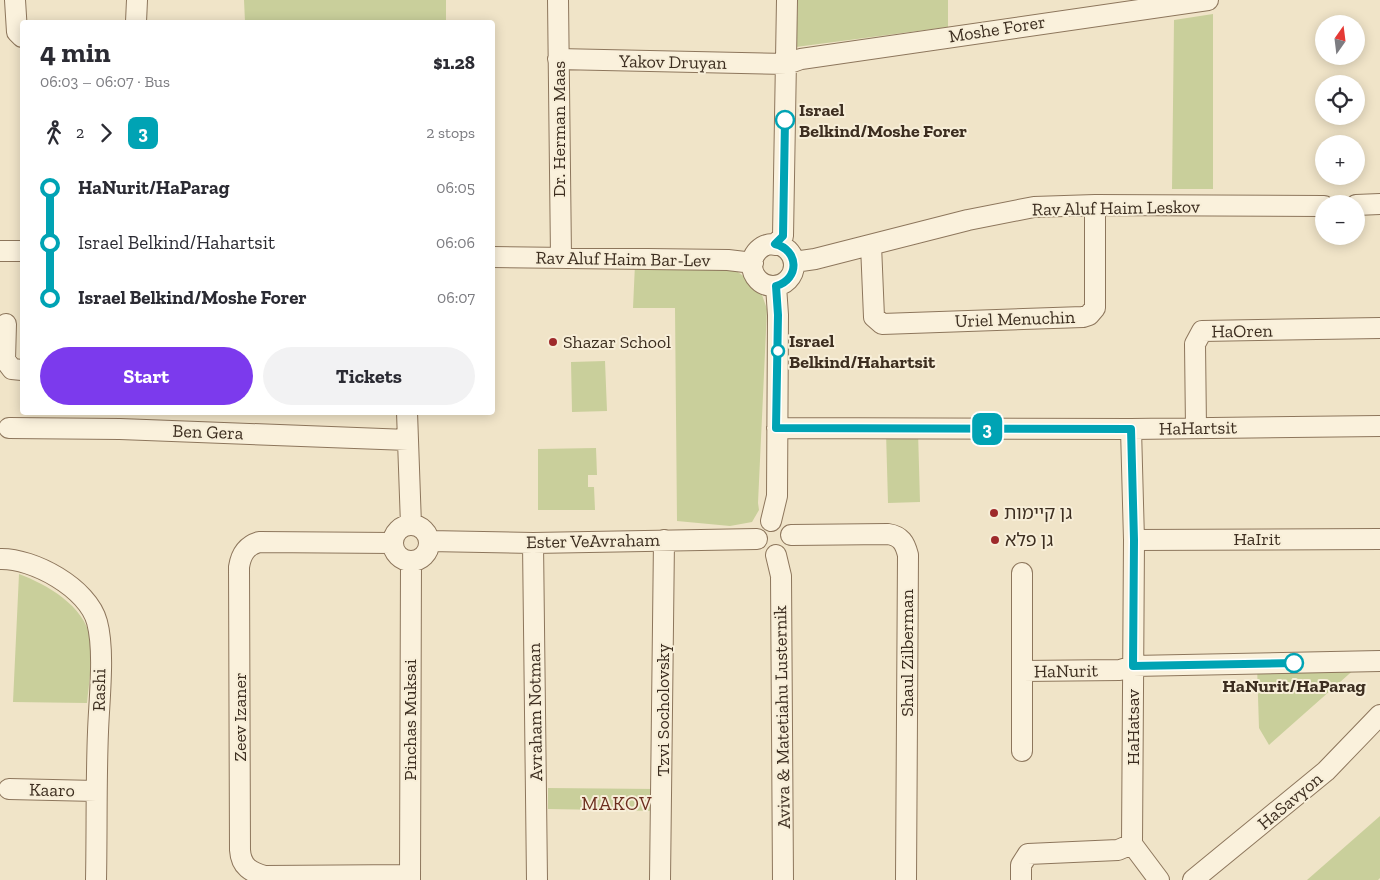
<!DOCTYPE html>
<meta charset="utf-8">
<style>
:root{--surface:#fff;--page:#f2f2f3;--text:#2b2b33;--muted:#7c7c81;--accent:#7c3aed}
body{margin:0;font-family:"Zilla Slab","Noto Sans Hebrew",serif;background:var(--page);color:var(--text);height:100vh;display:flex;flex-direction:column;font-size:19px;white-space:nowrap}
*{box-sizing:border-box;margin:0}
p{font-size:16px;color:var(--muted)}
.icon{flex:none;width:28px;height:28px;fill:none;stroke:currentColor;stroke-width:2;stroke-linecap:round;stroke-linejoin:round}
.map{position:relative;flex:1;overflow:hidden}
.details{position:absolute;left:20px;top:20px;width:475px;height:395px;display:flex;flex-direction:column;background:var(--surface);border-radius:5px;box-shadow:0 2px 12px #0003}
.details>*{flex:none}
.badge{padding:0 10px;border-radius:8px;font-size:18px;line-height:32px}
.needle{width:32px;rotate:14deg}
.tools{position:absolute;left:1315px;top:15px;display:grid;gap:10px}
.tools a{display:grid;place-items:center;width:50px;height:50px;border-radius:50%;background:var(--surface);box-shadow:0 2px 12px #0003;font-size:25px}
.map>.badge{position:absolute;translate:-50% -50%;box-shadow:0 0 0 2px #fff}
.legs{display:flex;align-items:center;gap:8px;height:55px;padding:0 20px;font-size:16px}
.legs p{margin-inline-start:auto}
.head{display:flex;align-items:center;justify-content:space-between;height:85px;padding:0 20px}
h1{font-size:28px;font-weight:700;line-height:38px}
.cta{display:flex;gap:10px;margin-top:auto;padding:10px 20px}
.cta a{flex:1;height:58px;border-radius:30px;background:var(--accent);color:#fff;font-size:20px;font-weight:700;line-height:58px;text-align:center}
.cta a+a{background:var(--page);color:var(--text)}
ul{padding:0 20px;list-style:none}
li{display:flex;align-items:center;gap:18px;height:55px;font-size:19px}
li i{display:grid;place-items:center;width:8px;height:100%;margin:0 6px;background:currentColor}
li i::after{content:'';width:12px;height:12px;margin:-6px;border:4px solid;border-radius:50%;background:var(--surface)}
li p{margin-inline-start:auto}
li:first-child i{background:linear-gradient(#0000 50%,currentColor 0)}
li:last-child i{background:linear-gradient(currentColor 50%,#0000 0)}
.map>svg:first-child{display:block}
.green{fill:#c9cf9b}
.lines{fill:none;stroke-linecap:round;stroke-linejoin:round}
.minor-casing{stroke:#8d765c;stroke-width:22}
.minor{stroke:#faf1dc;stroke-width:20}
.line-1-casing{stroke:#fff;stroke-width:11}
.line-1{stroke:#00a3b4;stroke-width:8}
.stop-1-dot{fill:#fff;stroke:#00a3b4;stroke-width:2.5}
.poi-dot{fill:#9e2a2b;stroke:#f7eed8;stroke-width:2}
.labels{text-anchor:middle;stroke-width:4;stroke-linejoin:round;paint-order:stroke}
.street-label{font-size:18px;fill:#3d2e20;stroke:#f7eed8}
.stop-label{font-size:18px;font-weight:bold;fill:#3d2e20;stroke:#f7eed8;text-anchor:start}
.poi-label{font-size:18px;fill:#3d2e20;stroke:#f7eed8;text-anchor:start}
.neighbourhood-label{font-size:19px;letter-spacing:1px;fill:#6b2e1e;stroke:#f7eed8}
</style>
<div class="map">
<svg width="1380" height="880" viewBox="0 0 1380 880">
<rect width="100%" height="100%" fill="#f0e4c8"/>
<path class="green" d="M244,0H446V22H245Z
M798,0H948V27L796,47Z
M1213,14V189H1172L1174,20Z
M635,264L735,270L753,283L762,295L767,309L758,503L759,510L752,522L730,526L677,521L675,308H633Z
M605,361L607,411L572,412L571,362Z
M918,431L920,502L888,503L886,432Z
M596,448L597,475H588V487H594L595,510H538V449Z
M19,574C46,584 85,606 90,638C93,659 89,683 87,703L13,702Z
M1257,665L1357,667L1269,745L1259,728Z
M548,788L657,789V811L548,809Z
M1380,816V878L1378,880H1307Z"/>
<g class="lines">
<g class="minor-casing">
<path id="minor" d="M15,0L17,32L22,37
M558,0L561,257
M136,22L137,0
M558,59L787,64L801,59L1208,0
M1356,205L1380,204
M752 265a21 21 0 1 1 42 0a21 21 0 1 1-42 0Z
M775,245L783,236L787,0
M871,245L874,317L882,324L1083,317L1089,315L1095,308V205
M0,251H22
M492,257L728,260L753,263
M794,262L815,259L968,220L1034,207L1095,205L1324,206
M6,324L5,360L12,369L22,370
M407,412L411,525
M9,428L120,429L408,440
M777,428L1131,429L1380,426
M1196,428L1195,344L1202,331L1380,328
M771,521L777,496L778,315L776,286
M393 543a18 18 0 1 1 36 0a18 18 0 1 1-36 0Z
M791,535L888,534C901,536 905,543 908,555L906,880
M1134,540L1380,539
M429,541L533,543L757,539
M393,543L259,542C246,546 241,554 239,567L240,850C241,867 251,872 265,876L410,875
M533,543L537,880
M776,555L781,576L783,880
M0,559C33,558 88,588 97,622C105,651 99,701 98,732C96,781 97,831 96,880
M1022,671L1120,670L1133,666L1380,661
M1022,751V573
M9,789L96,791
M1132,844L1159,880
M410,880L411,561
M660,880L664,540
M1021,880V865L1028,854L1118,850L1132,844L1134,540L1131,429
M1193,880L1326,771L1380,715"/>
</g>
<use href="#minor" class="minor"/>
</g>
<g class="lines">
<g class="line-1-casing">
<path id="line-1" d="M785,120L783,236L775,244C799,250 800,279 776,286L778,315L776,428L1131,429L1134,540L1133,666L1294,663"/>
</g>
<use href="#line-1" class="line-1"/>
</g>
<g class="stop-1-dot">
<circle cx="785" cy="120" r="9"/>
<circle cx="778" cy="351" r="6"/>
<circle cx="1294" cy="663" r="9"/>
</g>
<g class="poi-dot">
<circle cx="553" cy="342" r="5"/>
<circle cx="994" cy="513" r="5"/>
<circle cx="995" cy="540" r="5"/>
</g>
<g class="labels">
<g class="street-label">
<text transform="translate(997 29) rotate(-9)" y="6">Moshe Forer</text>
<text transform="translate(673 62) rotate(1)" y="6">Yakov Druyan</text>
<text transform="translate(559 129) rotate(-90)" y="6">Dr. Herman Maas</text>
<text transform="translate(1116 208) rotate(-1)" y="6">Rav Aluf Haim Leskov</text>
<text transform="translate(623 259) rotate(1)" y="6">Rav Aluf Haim Bar-Lev</text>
<text transform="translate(1015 319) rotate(-2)" y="6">Uriel Menuchin</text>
<text transform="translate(1242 331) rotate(-1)" y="6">HaOren</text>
<text transform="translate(1198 428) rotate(-1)" y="6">HaHartsit</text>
<text transform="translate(208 432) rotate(2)" y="6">Ben Gera</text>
<text x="1257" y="545">HaIrit</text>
<text transform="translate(593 541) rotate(-1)" y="6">Ester VeAvraham</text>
<text transform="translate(907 653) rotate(-90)" y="6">Shaul Zilberman</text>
<text transform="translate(1066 671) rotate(-1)" y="6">HaNurit</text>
<text transform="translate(99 690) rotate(-89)" y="6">Rashi</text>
<text transform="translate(663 710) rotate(-90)" y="6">Tzvi Socholovsky</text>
<text transform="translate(535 712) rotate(-91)" y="6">Avraham Notman</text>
<text transform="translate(240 717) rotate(-90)" y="6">Zeev Izaner</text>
<text transform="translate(782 717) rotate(-91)" y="6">Aviva &amp; Matetiahu Lusternik</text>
<text transform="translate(410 720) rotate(-90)" y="6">Pinchas Muksai</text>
<text transform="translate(1133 727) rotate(-90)" y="6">HaHatsav</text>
<text transform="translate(52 790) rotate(1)" y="6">Kaaro</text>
<text transform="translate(1290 801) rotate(-40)" y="6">HaSavyon</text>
</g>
<g class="stop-label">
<text x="799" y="116">Israel<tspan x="799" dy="21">Belkind/Moshe Forer</tspan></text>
<text x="789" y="347">Israel<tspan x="789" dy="21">Belkind/Hahartsit</tspan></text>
<text x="1294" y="692" text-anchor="middle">HaNurit/HaParag</text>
</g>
<g class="poi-label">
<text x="563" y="348">Shazar School</text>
<text x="1004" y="519">גן קיימות</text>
<text x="1005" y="546">גן פלא</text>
</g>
<g class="neighbourhood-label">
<text x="617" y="810">MAKOV</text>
</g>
</g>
</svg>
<div class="tools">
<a><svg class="needle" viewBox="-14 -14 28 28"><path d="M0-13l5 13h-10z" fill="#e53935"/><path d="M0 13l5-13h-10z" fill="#7c7c81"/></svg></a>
<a><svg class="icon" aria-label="locate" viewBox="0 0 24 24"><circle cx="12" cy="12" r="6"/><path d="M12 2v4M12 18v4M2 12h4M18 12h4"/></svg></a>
<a>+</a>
<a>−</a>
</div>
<b class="badge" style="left:987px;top:429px;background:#00a3b4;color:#fff">3</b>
<section class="details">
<div class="head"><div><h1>4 min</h1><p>06:03 – 06:07 · Bus</p></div><b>$1.28</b></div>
<div class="legs"><svg class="icon" aria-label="walk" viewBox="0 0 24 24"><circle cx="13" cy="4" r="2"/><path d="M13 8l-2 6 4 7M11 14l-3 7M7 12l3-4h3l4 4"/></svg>2<svg class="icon" aria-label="forward" viewBox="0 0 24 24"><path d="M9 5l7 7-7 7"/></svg><b class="badge" style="background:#00a3b4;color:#fff">3</b><p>2 stops</p></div>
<ul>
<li><i style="color:#00a3b4"></i><b>HaNurit/HaParag</b><p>06:05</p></li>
<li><i style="color:#00a3b4"></i><span>Israel Belkind/Hahartsit</span><p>06:06</p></li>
<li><i style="color:#00a3b4"></i><b>Israel Belkind/Moshe Forer</b><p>06:07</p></li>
</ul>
<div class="cta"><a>Start</a><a>Tickets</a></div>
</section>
</div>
